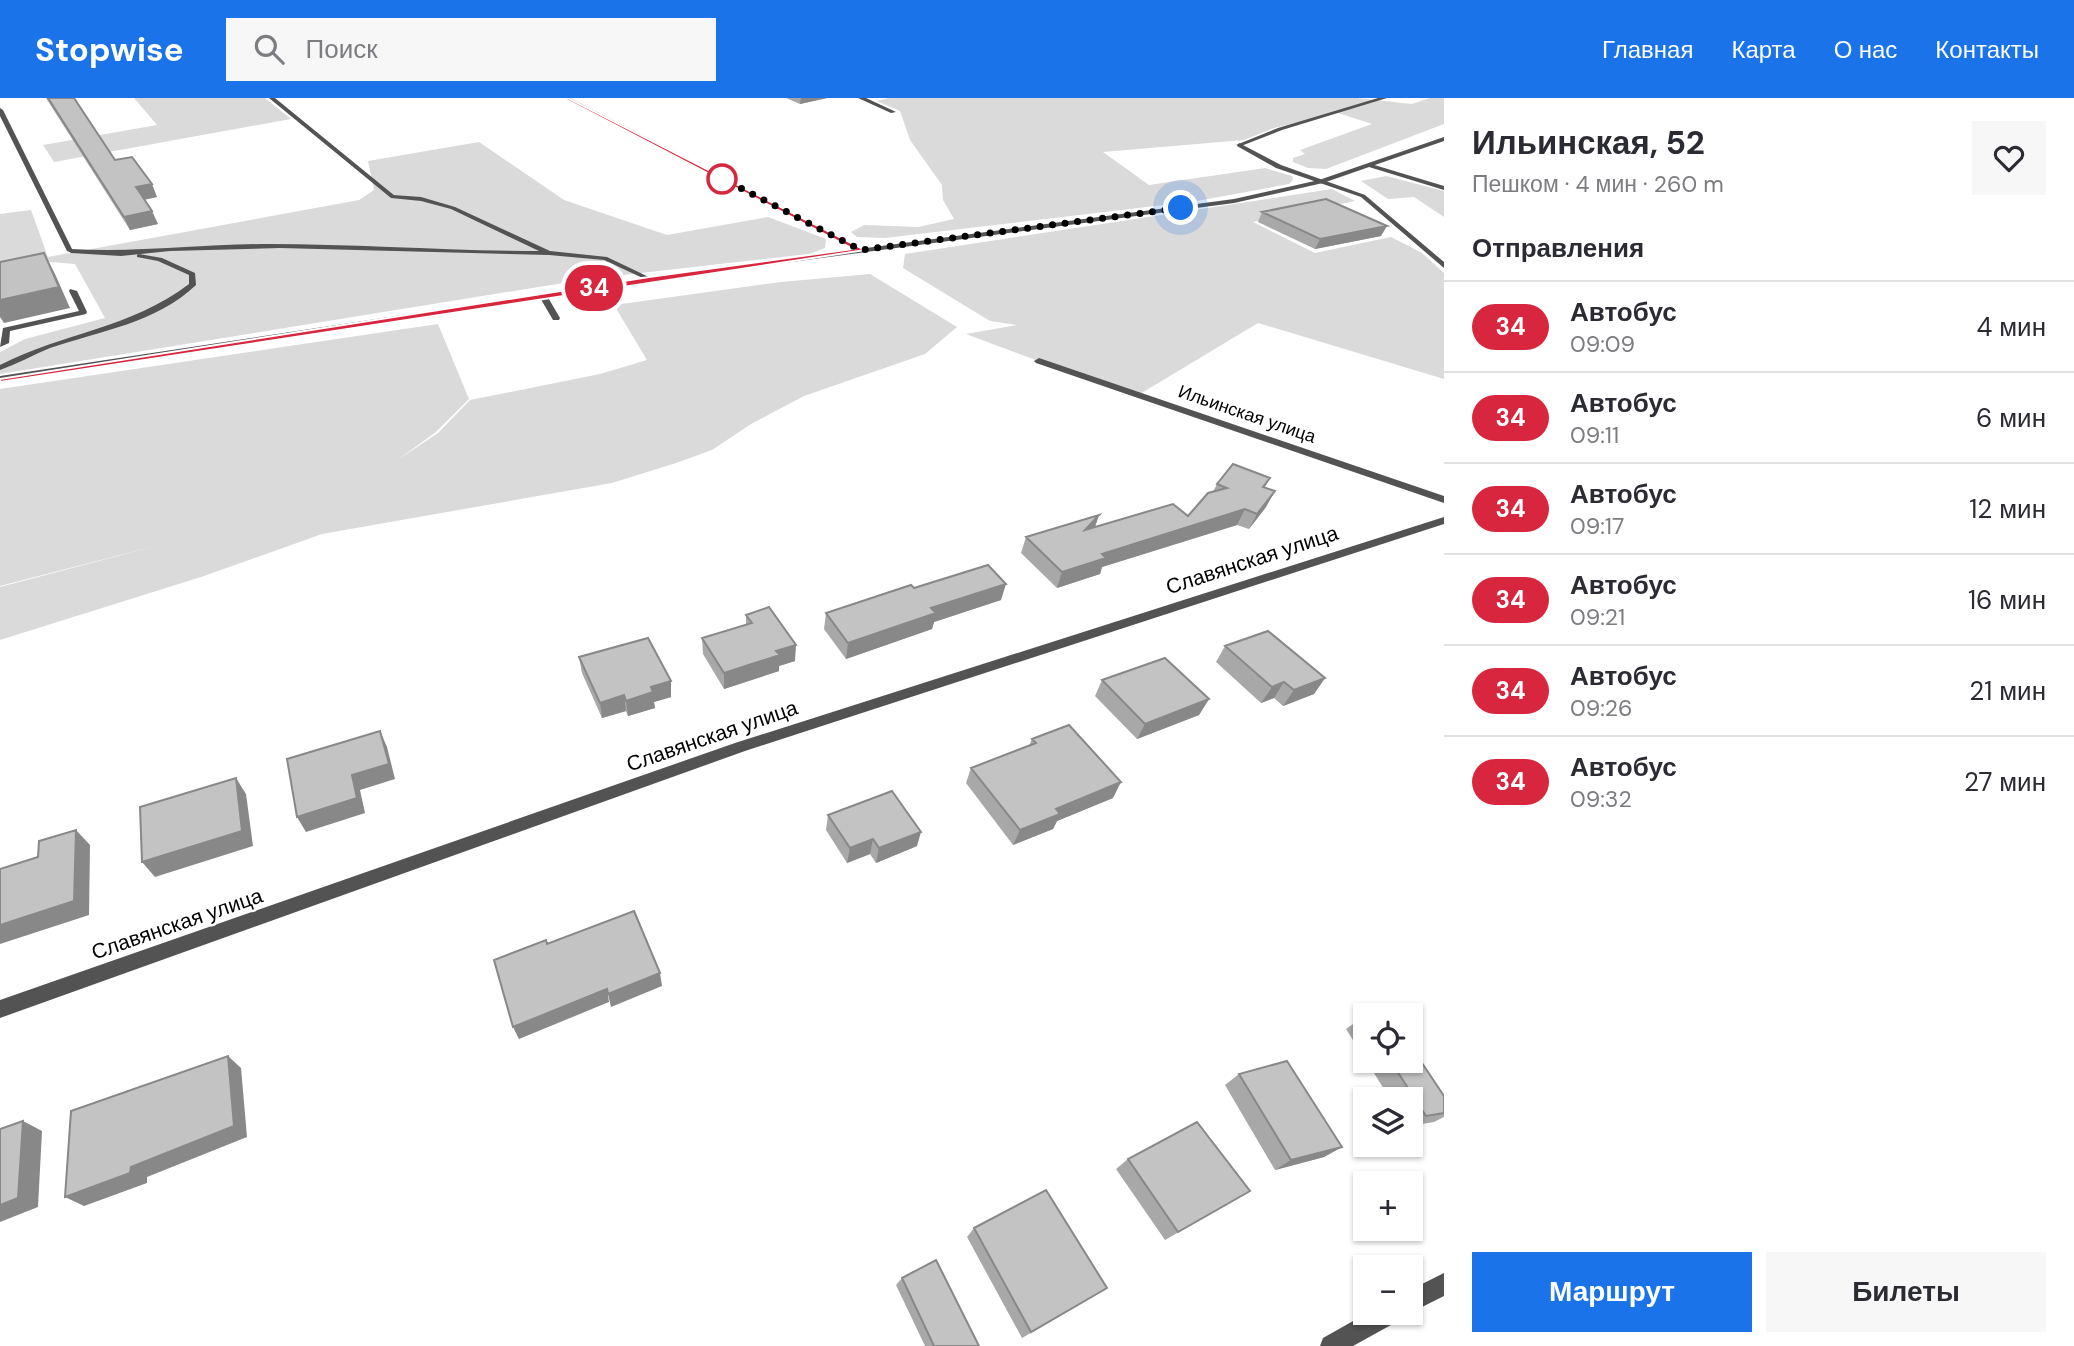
<!DOCTYPE html>
<html lang="ru">
<meta charset="utf-8">
<style>
:root{--surface:#fff;--page:#f7f7f7;--text:#2b2b33;--muted:#7c7c81;--line:#e1e1e2;--accent:#1a73e8}
body{margin:0;font-family:"DM Sans",sans-serif;background:var(--page);color:var(--text);height:100vh;display:flex;flex-direction:column;font-size:26px;white-space:nowrap}
*{box-sizing:border-box;margin:0}
p{font-size:23px;color:var(--muted)}
.icon{flex:none;width:38px;height:38px;fill:none;stroke:currentColor;stroke-width:2;stroke-linecap:round;stroke-linejoin:round}
.map{position:relative;flex:1;overflow:hidden}
.details{display:flex;flex-direction:column;background:var(--surface);width:630px}
.details>*{flex:none}
.badge{padding:0 14px;border-radius:23px;font-size:24px;line-height:46px}
.buttons{position:absolute;left:1353px;top:905px;display:grid;gap:14px}
.buttons a{display:grid;place-items:center;width:70px;height:70px;border-radius:0px;background:var(--surface);box-shadow:0 2px 5px #0004;font-size:35px}
.you{position:absolute;width:35px;height:35px;margin:-18px;border:5px solid #fff;border-radius:50%;background:#1a73e8;box-shadow:0 0 0 10px #1a73e833}
.map>.badge{position:absolute;translate:-50% -50%;box-shadow:0 0 0 4px #fff}
h2{padding:0 28px;font-size:26px;line-height:63px}
.round{display:grid;place-items:center;flex:none;width:74px;height:74px;border-radius:0px;background:var(--page)}
.overview{display:flex;align-items:center;justify-content:space-between;height:119px;padding:0 28px}
h1{font-size:33px;font-weight:700;line-height:52px}
.action{display:flex;gap:14px;margin-top:auto;padding:14px 28px}
.action a{flex:1;height:80px;border-radius:0px;background:var(--accent);color:#fff;font-size:28px;font-weight:700;line-height:80px;text-align:center}
.action a+a{background:var(--page);color:var(--text)}
ul{padding:0;list-style:none}
li{display:flex;align-items:center;gap:21px;height:91px;padding:0 28px;border-top:2px solid var(--line)}
li div{flex:1}
li b{display:block;font-size:26px}
li em{font-style:normal}
li .badge{min-width:77px;font-weight:700;text-align:center}
header{display:flex;align-items:center;gap:42px;box-sizing:border-box;height:98px;padding:0 35px;background:var(--accent);color:#fff}
header strong{font-size:33px}
nav{display:flex;gap:38px;margin-inline-start:auto;font-size:24px}
.search{width:490px;height:63px;background:var(--page);display:flex;align-items:center;gap:18px;box-sizing:border-box;padding:0 24px;border-radius:0px;color:var(--muted);font-size:26px}
main{display:flex;flex:1;min-height:0}
.map>svg:first-child{display:block}
.green{fill:#dadada}
.lines{fill:none;stroke-linecap:round;stroke-linejoin:round}
.service{fill:#535353;fill-rule:evenodd}
.minor{fill:#535353;fill-rule:evenodd}
.tertiary{fill:#535353;fill-rule:evenodd}
.wall{fill:#a8a8a8}
.shaded-wall{fill:#888}
.building{fill:#c3c3c3;stroke:#888;stroke-width:2}
.line{fill:#d7263d;stroke:#fff;stroke-width:2}
.walk{stroke:#000;stroke-width:7;stroke-dasharray:0 12.6}
.stop-dot{fill:#fff;stroke:#d7263d;stroke-width:3.5}
.labels{text-anchor:middle;stroke-width:5;stroke-linejoin:round;paint-order:stroke}
.far-street-label{font-size:18px;fill:#000;stroke:#fff}
.street-label{font-size:21px;fill:#000;stroke:#fff}
</style>
<header>
<strong>Stopwise</strong>
<div class="search"><svg class="icon" aria-label="search" viewBox="0 0 24 24"><circle cx="10" cy="10" r="6"/><path d="M15 15l6 6"/></svg>Поиск</div>
<nav><a>Главная</a><a>Карта</a><a>О нас</a><a>Контакты</a></nav>
</header>
<main>
<div class="map">
<svg width="1444" height="1248" viewBox="0 0 1444 1248">
<rect width="100%" height="100%" fill="#fff"/>
<path class="green" d="M134,0H265L291,21L54,64L43,47L157,27Z
M889,0H1357L1412,6L1430,0H1444V26L1326,71L1308,70L1293,64V60L1305,56L1300,52L1372,26L1338,15L1274,30L1244,42L1103,54L1149,87L1265,70L1292,78L1293,82L1289,86L1197,103L885,140L857,139L851,134L864,127L918,129L954,121L943,102L942,87L910,42L900,13L877,3Z
M479,44L564,102L667,137L768,119L826,141L825,150L809,156L588,181L0,276V254L25,241L105,220L75,166L50,164L0,175V116L31,112L48,159L359,102L374,92L368,63Z
M1386,78L1444,93V119L1414,99L1388,101L1361,83Z
M1332,91L1355,103L1253,124L1315,155L1391,139L1422,155L1444,175V281L1258,225L1135,299L966,236L1017,227L990,223L903,170L905,156Z
M870,176L957,229L925,256L804,298L751,326L712,352L676,365L612,385L322,436L201,479L0,542V489L167,445L0,488V291L438,226L469,301L436,334L396,363L438,335L470,302L600,276L647,262L614,207L781,184Z"/>
<g class="lines">
<path class="service" d="M1239,45L1281,67L1365,97L1444,164V170L1361,99L1276,70L1237,48Z
M1371,66L1444,88V92L1369,69Z
M393,97L421,99L455,109L550,153L607,159L653,181L647,182L604,162L549,157L280,150L170,153L121,158L71,155L68,153L71,151C136,155 202,146 268,146C358,146 449,153 539,153L451,111L421,103L391,100Z
M139,156L162,160L195,175L196,187C156,225 100,233 50,250C33,257 17,266 0,272V267C64,234 130,231 189,186V177L158,163L137,159V157Z
M70,191L77,193L87,214L86,216L10,233L9,245L0,249L3,230L79,213L69,193Z
M540,196H546L560,220L559,222H553L539,198Z"/>
<path class="minor" d="M269,0H275L395,98V100H391Z
M563,0H570L865,152L858,154Z
M858,0H866L896,14L891,15Z
M1378,0H1387L1282,32L1241,48L1236,47L1278,30Z
M0,10L3,12L74,155L67,153L0,18Z
M1039,260L1444,398V405L1036,265L1034,263Z
M1444,419V426L745,653L0,920V902L735,645Z
M1444,1175V1198L1410,1215L1409,1214L1410,1192Z
M1369,1214H1403L1400,1222L1353,1248H1320L1323,1240Z"/>
<path class="tertiary" d="M1444,39V43L1323,85L1234,105L686,178L0,284V278L686,174L1234,101L1319,82Z"/>
</g>
<path class="wall" d="M46,0H74L115,62L157,99L144,102L158,126L130,132Z
M786,0H827L800,6Z
M1262,114L1381,138L1315,151L1258,124Z
M1270,380L1265,389L1266,409L1249,431L1237,427L1102,469L1100,476L1057,490L1021,455L1026,439L1099,417L1095,430L1188,418L1213,394L1217,386Z
M914,490L1001,502L934,524L932,531L846,561L824,531L826,515Z
M746,517L795,563L779,568V573L724,591L703,556L702,540L746,527Z
M1225,548L1325,580L1314,596L1283,608L1274,600L1261,605L1216,564Z
M579,559L671,583V599L654,604L655,610L628,618L626,613L602,620L582,575Z
M1102,582L1209,601L1199,617L1137,641L1095,598Z
M1032,641L1113,700L1057,723L1053,731L1013,747L966,685L971,670L1029,648Z
M828,717L917,748L876,765L870,756L847,765L826,732Z
M1363,919H1365V961L1346,931Z
M1366,962H1410L1444,998V1019L1434,1024L1410,1028V1001H1390Z
M1239,976L1342,1049L1324,1059L1275,1072L1225,987Z
M1128,1061L1250,1093L1165,1142L1116,1071Z
M974,1130L1107,1190L1022,1240L967,1139Z
M902,1180L979,1248H925L896,1187Z"/>
<path class="shaded-wall" d="M801,0H827L800,6Z
M152,86L157,99L142,102L136,89Z
M152,113L158,126L130,132L124,119Z
M1387,128L1381,138L1315,151L1320,141Z
M44,155L55,176L70,210L4,225L0,219V202Z
M1275,393L1266,409L1249,431L1257,416Z
M1245,411L1237,427L1102,469L1100,476L1057,490L1062,474L1102,456Z
M1099,417L1093,433L1085,432Z
M1006,486L1001,502L934,524L932,531L846,561L848,545L931,510Z
M796,547L795,563L779,568V573L724,591V575L776,553Z
M1325,580L1314,596L1283,608L1294,592Z
M671,583V599L654,604L655,610L628,618L626,603L651,589Z
M1284,584L1274,600L1261,605L1272,589Z
M624,597L626,613L602,620L600,605Z
M1209,601L1199,617L1137,641L1145,626Z
M380,633L387,649L395,681L360,692L365,715L306,734L297,719L352,677Z
M236,680L246,696L253,748L155,779L142,764Z
M1121,684L1113,700L1057,723L1053,731L1013,747L1020,732L1056,711Z
M76,732L90,747L89,817L0,846V827Z
M921,734L917,748L876,765L879,750Z
M873,741L870,756L847,765L850,750Z
M660,875L662,888L611,909L608,896Z
M607,891L609,904L519,941L513,929Z
M228,958L241,970L247,1039L147,1079V1085L84,1108L65,1099L131,1069Z
M23,1023L42,1033L38,1109L0,1124V1107Z
M1342,1049L1324,1059L1275,1072L1291,1062Z"/>
<path class="building" d="M48,0H74L115,62L132,59L152,86L136,89L152,113L124,119Z
M1326,101L1387,128L1320,141L1262,114Z
M44,155L59,189L0,202V164Z
M1233,366L1270,380L1263,389L1275,393L1257,416L1245,411L1102,456L1106,460L1062,474L1026,439L1099,417L1085,432L1173,406L1188,418L1208,395L1227,390L1217,386Z
M988,467L1006,486L931,510L936,515L848,545L826,515L911,487L914,490Z
M769,509L796,547L776,553L780,557L724,575L702,540L752,525L746,517Z
M1268,533L1325,580L1294,592L1284,584L1272,589L1225,548Z
M648,540L671,583L651,589L653,594L626,603L624,597L600,605L579,559Z
M1165,560L1209,601L1145,626L1102,582Z
M1069,627L1121,684L1056,711L1060,716L1020,732L971,670L1036,645L1032,641Z
M380,633L389,666L352,677L357,700L297,719L287,661Z
M236,680L242,733L142,764L140,709Z
M892,693L921,734L879,750L873,741L850,750L828,717Z
M76,732L74,803L0,827V771L38,759L39,743Z
M634,813L660,875L608,896L607,891L513,929L494,862L546,842L547,846Z
M1410,947L1444,998V1015L1426,1018L1390,962H1410Z
M228,958L234,1028L131,1069L130,1075L65,1099L71,1013Z
M1287,963L1342,1049L1291,1062L1239,976Z
M23,1023L18,1100L0,1107V1031Z
M1197,1024L1250,1093L1178,1134L1128,1061Z
M1046,1092L1107,1190L1031,1234L974,1130Z
M936,1162L979,1248H934L902,1180Z"/>
<path class="line" d="M563,0H568L865,152L0,284V281L649,179L853,151Z"/>
<g class="lines">
<path class="walk" d="M722,81L715,77L861,152L1181,110"/>
</g>
<circle class="stop-dot" cx="722" cy="81" r="14"/>
<g class="labels">
<g class="far-street-label">
<text transform="translate(1247 316) rotate(19)" y="6">Ильинская улица</text>
</g>
<g class="street-label">
<text transform="translate(1252 462) rotate(-18)" y="7">Славянская улица</text>
<text transform="translate(712 638) rotate(-19)" y="7">Славянская улица</text>
<text transform="translate(177 826) rotate(-19)" y="7">Славянская улица</text>
</g>
</g>
</svg>
<div class="buttons">
<a><svg class="icon" aria-label="locate" viewBox="0 0 24 24"><circle cx="12" cy="12" r="6"/><path d="M12 2v4M12 18v4M2 12h4M18 12h4"/></svg></a>
<a><svg class="icon" aria-label="layers" viewBox="0 0 24 24"><path d="M12 4l9 5-9 5-9-5zM3 14l9 5 9-5"/></svg></a>
<a>+</a>
<a>−</a>
</div>
<div class="you" style="left:1181px;top:110px"></div>
<b class="badge" style="left:594px;top:190px;background:#d7263d;color:#fff">34</b>
</div>
<section class="details">
<div class="overview"><div><h1>Ильинская, 52</h1><p>Пешком · 4 мин · 260 m</p></div><a class="round"><svg class="icon" aria-label="heart" viewBox="0 0 24 24"><path d="M12 20l-8-8c-3-5 5-10 8-4 3-6 11-1 8 4z"/></svg></a></div>
<h2>Отправления</h2>
<ul>
<li><span class="badge" style="background:#d7263d;color:#fff">34</span><div><b>Автобус</b><p>09:09</p></div><em>4 мин</em></li>
<li><span class="badge" style="background:#d7263d;color:#fff">34</span><div><b>Автобус</b><p>09:11</p></div><em>6 мин</em></li>
<li><span class="badge" style="background:#d7263d;color:#fff">34</span><div><b>Автобус</b><p>09:17</p></div><em>12 мин</em></li>
<li><span class="badge" style="background:#d7263d;color:#fff">34</span><div><b>Автобус</b><p>09:21</p></div><em>16 мин</em></li>
<li><span class="badge" style="background:#d7263d;color:#fff">34</span><div><b>Автобус</b><p>09:26</p></div><em>21 мин</em></li>
<li><span class="badge" style="background:#d7263d;color:#fff">34</span><div><b>Автобус</b><p>09:32</p></div><em>27 мин</em></li>
</ul>
<div class="action"><a>Маршрут</a><a>Билеты</a></div>
</section>
</main>
